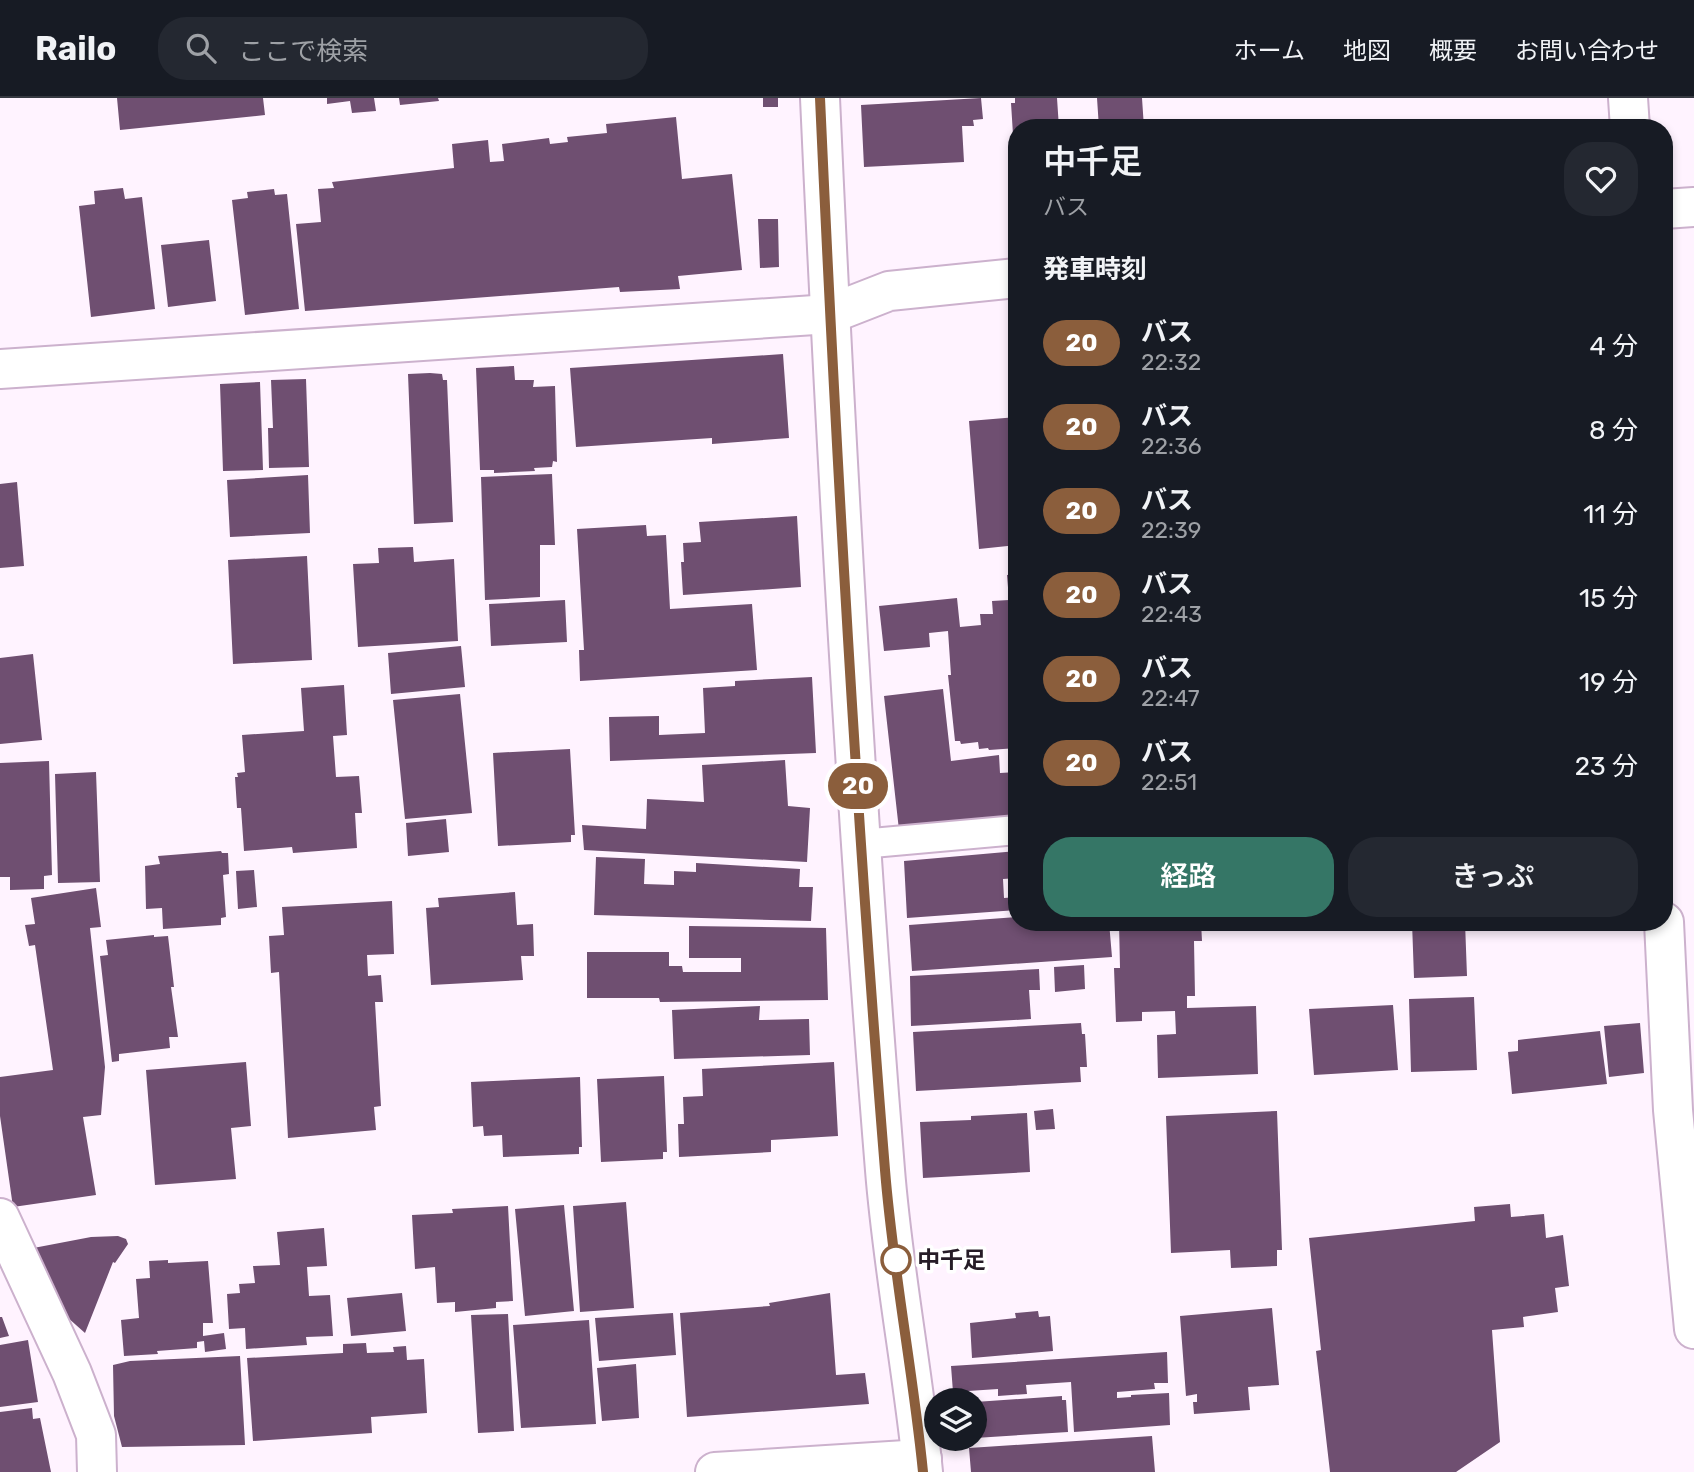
<!DOCTYPE html>
<html lang="ja">
<meta charset="utf-8">
<style>
:root{--surface:#171b24;--page:#242831;--text:#f1f3f6;--muted:#9ea1a6;--line:#363941;--accent:#357666}
body{margin:0;font-family:Rubik,"Noto Sans JP",sans-serif;background:var(--page);color:var(--text);height:100vh;display:flex;flex-direction:column;font-size:26px;white-space:nowrap}
*{box-sizing:border-box;margin:0}
p{font-size:23px;color:var(--muted)}
.icon{flex:none;width:38px;height:38px;fill:none;stroke:currentColor;stroke-width:2;stroke-linecap:round;stroke-linejoin:round}
.map{position:relative;flex:1;overflow:hidden}
.details{position:absolute;left:1008px;top:21px;width:665px;height:812px;display:flex;flex-direction:column;background:var(--surface);border-radius:28px;box-shadow:0 4px 10px #0003}
.details>*{flex:none}
.badge{padding:0 14px;border-radius:23px;font-size:24px;line-height:46px}
.buttons{position:absolute;left:924px;top:1290px;display:grid;gap:14px}
.buttons a{display:grid;place-items:center;width:63px;height:63px;border-radius:50%;background:var(--surface);box-shadow:0 4px 10px #0003;font-size:35px}
.map>.badge{position:absolute;translate:-50% -50%;box-shadow:0 0 0 4px #fff}
h2{padding:0 35px;font-size:26px;line-height:63px}
.round{display:grid;place-items:center;flex:none;width:74px;height:74px;border-radius:28px;background:var(--page)}
.overview{display:flex;align-items:center;justify-content:space-between;height:119px;padding:0 35px}
h1{font-size:33px;font-weight:600;line-height:52px}
.primary-button{display:flex;gap:14px;margin-top:auto;padding:14px 35px}
.primary-button a{flex:1;height:80px;border-radius:28px;background:var(--accent);color:#fff;font-size:28px;font-weight:600;line-height:80px;text-align:center}
.primary-button a+a{background:var(--page);color:var(--text)}
ul{padding:0;list-style:none}
li{display:flex;align-items:center;gap:21px;height:84px;padding:0 35px}
li div{flex:1}
li b{display:block;font-size:26px}
li em{font-style:normal}
li .badge{min-width:77px;font-weight:700;text-align:center}
header{display:flex;align-items:center;gap:42px;box-sizing:border-box;height:98px;padding:0 35px;background:var(--surface);border-bottom:2px solid var(--line)}
header strong{font-size:33px}
nav{display:flex;gap:38px;margin-inline-start:auto;font-size:24px}
.search{width:490px;height:63px;background:var(--page);display:flex;align-items:center;gap:18px;box-sizing:border-box;padding:0 24px;border-radius:28px;color:var(--muted);font-size:26px}
.map>svg:first-child{display:block}
.building{fill:#6f4f71}
.lines{fill:none;stroke-linecap:round;stroke-linejoin:round}
.service-casing{stroke:#ccb1cd;stroke-width:32}
.minor-casing{stroke:#ccb1cd;stroke-width:42}
.tertiary-casing{stroke:#ccb1cd;stroke-width:42}
.secondary-casing{stroke:#ccb1cd;stroke-width:42}
.primary-casing{stroke:#ccb1cd;stroke-width:42}
.trunk-casing{stroke:#ccb1cd;stroke-width:42}
.service{stroke:#fff;stroke-width:28}
.minor{stroke:#fff;stroke-width:38}
.tertiary{stroke:#fff;stroke-width:38}
.secondary{stroke:#fff;stroke-width:38}
.primary{stroke:#fff;stroke-width:38}
.trunk{stroke:#fff;stroke-width:38}
.line-casing{stroke:#fff;stroke-width:16}
.line{stroke:#8b5e3c;stroke-width:10}
.stop-dot{fill:#fff;stroke:#8b5e3c;stroke-width:3.5}
.labels{text-anchor:middle;stroke-width:7;stroke-linejoin:round;paint-order:stroke}
.stop-label{font-size:23px;font-weight:bold;fill:#261c27;stroke:#fff;text-anchor:start}
</style>
<header>
<strong>Railo</strong>
<div class="search"><svg class="icon" aria-label="search" viewBox="0 0 24 24"><circle cx="10" cy="10" r="6"/><path d="M15 15l6 6"/></svg>ここで検索</div>
<nav><a>ホーム</a><a>地図</a><a>概要</a><a>お問い合わせ</a></nav>
</header>
<div class="map">
<svg width="1694" height="1374" viewBox="0 0 1694 1374">
<rect width="100%" height="100%" fill="#fff3ff"/>
<path class="building" d="M117,0H263L265,17L120,32Z
M327,0H374L376,13L352,15L350,3L327,6Z
M399,0H438L439,3L400,7Z
M763,0H778V9H763Z
M981,0L983,21L973,22L974,28H962L964,64L864,69L861,7Z
M1015,0H1057L1059,30H1017V68H1015L1011,5H1015Z
M1097,0H1142L1144,30H1099Z
M676,19L682,81L732,76L742,172L678,178L680,191L620,194L619,189L305,213L296,126L321,124L318,91L334,90L332,84L454,70L452,46L488,42L490,64L504,63L502,46L549,40L550,46L568,44L567,39L607,35L606,26Z
M123,90L125,101L142,99L155,211L91,219L79,108L95,106L94,93Z
M274,91L275,97L287,96L299,211L245,217L232,102L248,100L247,94Z
M758,121H778L779,169L760,170Z
M209,142L216,203L168,209L161,147Z
M783,256L789,340L712,346V340L576,349L570,270Z
M514,268L515,282H534L533,289L555,288L557,364L553,363L552,369L534,370L535,373L494,375V372H480L476,270Z
M430,275L442,276L443,282H447L453,424L414,426L408,276Z
M306,281L309,369L269,370L268,330H273L271,282Z
M260,284L263,372L223,373L220,286Z
M1017,319V447L979,451L969,323Z
M552,376L555,447H540V499L485,502L481,379Z
M308,377L310,435L230,439L227,382Z
M17,384L24,468L0,470V386Z
M797,418L801,489L683,497L681,464H684L683,445L701,444L699,424Z
M646,427L647,438L666,437L670,511L752,506L757,572L580,583L579,552H584L577,431Z
M413,449L414,464L454,461L458,543L358,549L353,466L379,465L378,450Z
M307,458L312,562L233,566L228,462Z
M1017,476V584H1013L1017,650L989,652L988,650L979,651L978,644L961,646L960,643H955L948,577H951L948,533L929,535L930,549L884,553L879,508L957,500L960,529L981,527L980,516H993L992,503L1009,502L1007,477Z
M565,502L567,544L491,548L489,506Z
M461,548L465,589L391,596L388,555Z
M33,556L42,642L0,646V560Z
M812,579L816,655L610,663L609,619L659,618V637L705,635L703,590L735,588V583Z
M344,587L347,637L333,638L336,679L359,678L362,715H355L357,750L293,755L292,749L244,753L241,710H237L235,679H238L237,675L245,674L242,637L304,633L301,590Z
M943,591L951,663L999,657L1000,675L1017,674V719L899,732L884,598Z
M460,596L472,715L405,721L393,602Z
M570,651L575,737H571V744L498,748L493,655Z
M785,662L788,708L810,710L807,764L584,752L582,727L646,731L647,701L704,704L702,667Z
M49,663L52,777L44,778V791L10,792V779H0V665Z
M96,674L100,784L58,785L55,676Z
M446,721L449,754L408,758L406,725Z
M221,753L222,755H228L229,776L223,777L226,819L221,820V827L163,831L162,810L146,811L145,768L160,766L158,758Z
M1017,753V780L1003,781L1004,800L1017,799V812L907,820L904,763Z
M596,759L645,761L644,786L674,787V773L696,774V765L800,771L799,789H813L811,823L594,817Z
M254,772L257,809L238,811L236,773Z
M96,790L101,829L90,830L105,969L101,1017L83,1019L96,1097L13,1109L0,1018V979L53,972L35,847L29,848L25,827L35,826L31,800Z
M515,794L517,827L533,826L534,858H521L523,882L431,887L426,810L439,809L438,800Z
M392,803L394,856L367,857L368,878L381,877L383,904H375L381,1008L374,1009L376,1032L288,1040L279,874L271,875L269,838L284,837L282,809Z
M1017,819V824H1109L1112,859L912,873L909,827Z
M1119,824H1201L1202,843H1194L1195,898H1187V910L1256,908L1258,976L1158,980L1157,937L1176,936L1175,913L1142,914V923L1116,924L1114,870H1120Z
M1412,824H1465L1467,878L1414,880Z
M689,828L826,830L828,902L660,904L659,900H587V854H669V868H682L683,874H741V860H689Z
M154,837V839L168,838L174,889H171L178,939H169L170,950L119,956V963L112,964L100,858L108,857L106,842Z
M1084,867L1085,891L1055,894L1054,869Z
M1039,871L1040,892H1029L1031,921L911,928L910,878Z
M1474,899L1477,972L1411,974L1409,901Z
M1393,907L1398,972L1314,977L1309,911Z
M760,908L759,922L809,921L810,957L674,961L672,912Z
M1081,925L1082,936H1085L1087,969H1080L1081,984L916,993L913,934Z
M1640,925L1644,975L1609,979L1604,928Z
M1600,933L1607,986L1512,996L1508,954L1518,953V942Z
M246,964L251,1028L231,1030L236,1081L155,1087L146,972Z
M834,964L838,1038L771,1042V1054L679,1059L678,1026H684L683,999L703,998L702,971Z
M664,978L667,1054H663V1061L601,1064L597,981Z
M580,979L582,1049H579V1056L503,1059L502,1037L484,1038L483,1028L473,1029L471,984Z
M1053,1011L1055,1031L1036,1032L1034,1013Z
M1277,1013L1282,1152H1277V1168L1231,1170L1230,1152L1171,1155L1166,1018Z
M1027,1015L1030,1074L923,1080L920,1024L971,1022V1018Z
M626,1104L634,1210L580,1214L573,1108Z
M1510,1106L1511,1119L1544,1116L1546,1140L1563,1137L1569,1188L1555,1190L1558,1214L1523,1219L1524,1229L1492,1232L1500,1344L1456,1374H1330L1316,1253L1321,1252L1309,1140L1475,1123L1474,1109Z
M564,1107L574,1213L525,1218L515,1111Z
M508,1108L513,1203L496,1204V1210L455,1214V1204L437,1205L435,1169L415,1171L412,1117L453,1115L452,1111Z
M324,1130L327,1168L307,1169L309,1198L330,1197L333,1238L306,1239L307,1247L246,1251L245,1230L229,1231L227,1196L240,1195L239,1186L255,1185L253,1168L280,1167L277,1134Z
M118,1138L126,1141L128,1146L115,1165L113,1164L85,1235L40,1195L23,1152L91,1139Z
M168,1162V1165L208,1163L213,1225H203V1238L224,1235L226,1251L205,1254L204,1243L197,1244V1250L157,1253L158,1256L124,1258L121,1222L139,1220L136,1181L150,1180L149,1163Z
M402,1195L406,1233L351,1238L347,1200Z
M830,1195L836,1277L865,1275L869,1306L687,1319L680,1215L770,1208L769,1205Z
M1272,1210L1279,1287L1248,1289L1250,1312L1194,1316L1193,1304H1197V1296L1186,1298L1180,1218Z
M1038,1213L1039,1219L1050,1218L1053,1253L972,1260L970,1225L1016,1220L1015,1215Z
M673,1215L676,1257L599,1263L595,1220Z
M508,1216L514,1333L478,1335L471,1217Z
M0,1219H2L9,1238L0,1240Z
M589,1222L596,1326L521,1330L513,1227Z
M28,1242L38,1304L0,1309V1247Z
M366,1245L367,1255L394,1254L393,1249L406,1248L407,1262L424,1261L427,1315L371,1319L372,1335L253,1343L247,1260L343,1255V1246Z
M1167,1254L1168,1285H1154L1155,1291L1117,1294V1300L1131,1299V1297L1169,1295L1170,1327L1074,1334L1071,1284L1026,1287L1027,1296L998,1298V1291L953,1294L951,1268Z
M240,1258L245,1347L122,1349L114,1318L113,1267L130,1263Z
M636,1266L639,1320L602,1323L597,1270Z
M1062,1298V1302H1066L1068,1334L975,1340V1304Z
M32,1310L33,1321L40,1320L51,1374H0V1314Z
M1152,1338L1155,1374H971L969,1350Z"/>
<g class="lines">
<g class="service-casing">
<path id="service" d="M861,746L1017,732"/>
</g>
<g class="minor-casing">
<path id="minor" d="M1628,0L1630,30
M1664,824L1673,1012L1694,1231
M0,1120L72,1275L96,1337L97,1374"/>
</g>
<g class="tertiary-casing">
<path id="tertiary" d="M0,271L830,216"/>
</g>
<g class="secondary-casing">
<path id="secondary" d="M715,1374L922,1361"/>
</g>
<g class="primary-casing">
<path id="primary" d="M1664,111L1694,109
M830,216L889,193L1017,180"/>
</g>
<g class="trunk-casing">
<path id="trunk" d="M820,0C836,357 856,715 885,1072C893,1173 913,1273 923,1374"/>
</g>
<use href="#service" class="service"/>
<use href="#minor" class="minor"/>
<use href="#tertiary" class="tertiary"/>
<use href="#secondary" class="secondary"/>
<use href="#primary" class="primary"/>
<use href="#trunk" class="trunk"/>
</g>
<g class="lines">
<g class="line-casing">
<path id="line" d="M820,0C836,357 856,715 885,1072C893,1173 913,1273 923,1374"/>
</g>
<use href="#line" class="line"/>
</g>
<circle class="stop-dot" cx="896" cy="1162" r="14"/>
<g class="labels">
<g class="stop-label">
<text x="917" y="1170">中千足</text>
</g>
</g>
</svg>
<div class="buttons">
<a><svg class="icon" aria-label="layers" viewBox="0 0 24 24"><path d="M12 4l9 5-9 5-9-5zM3 14l9 5 9-5"/></svg></a>
</div>
<b class="badge" style="left:858px;top:688px;background:#8b5e3c;color:#fff">20</b>
<section class="details">
<div class="overview"><div><h1>中千足</h1><p>バス</p></div><a class="round"><svg class="icon" aria-label="heart" viewBox="0 0 24 24"><path d="M12 20l-8-8c-3-5 5-10 8-4 3-6 11-1 8 4z"/></svg></a></div>
<h2>発車時刻</h2>
<ul>
<li><span class="badge" style="background:#8b5e3c;color:#fff">20</span><div><b>バス</b><p>22:32</p></div><em>4 分</em></li>
<li><span class="badge" style="background:#8b5e3c;color:#fff">20</span><div><b>バス</b><p>22:36</p></div><em>8 分</em></li>
<li><span class="badge" style="background:#8b5e3c;color:#fff">20</span><div><b>バス</b><p>22:39</p></div><em>11 分</em></li>
<li><span class="badge" style="background:#8b5e3c;color:#fff">20</span><div><b>バス</b><p>22:43</p></div><em>15 分</em></li>
<li><span class="badge" style="background:#8b5e3c;color:#fff">20</span><div><b>バス</b><p>22:47</p></div><em>19 分</em></li>
<li><span class="badge" style="background:#8b5e3c;color:#fff">20</span><div><b>バス</b><p>22:51</p></div><em>23 分</em></li>
</ul>
<div class="primary-button"><a>経路</a><a>きっぷ</a></div>
</section>
</div>
